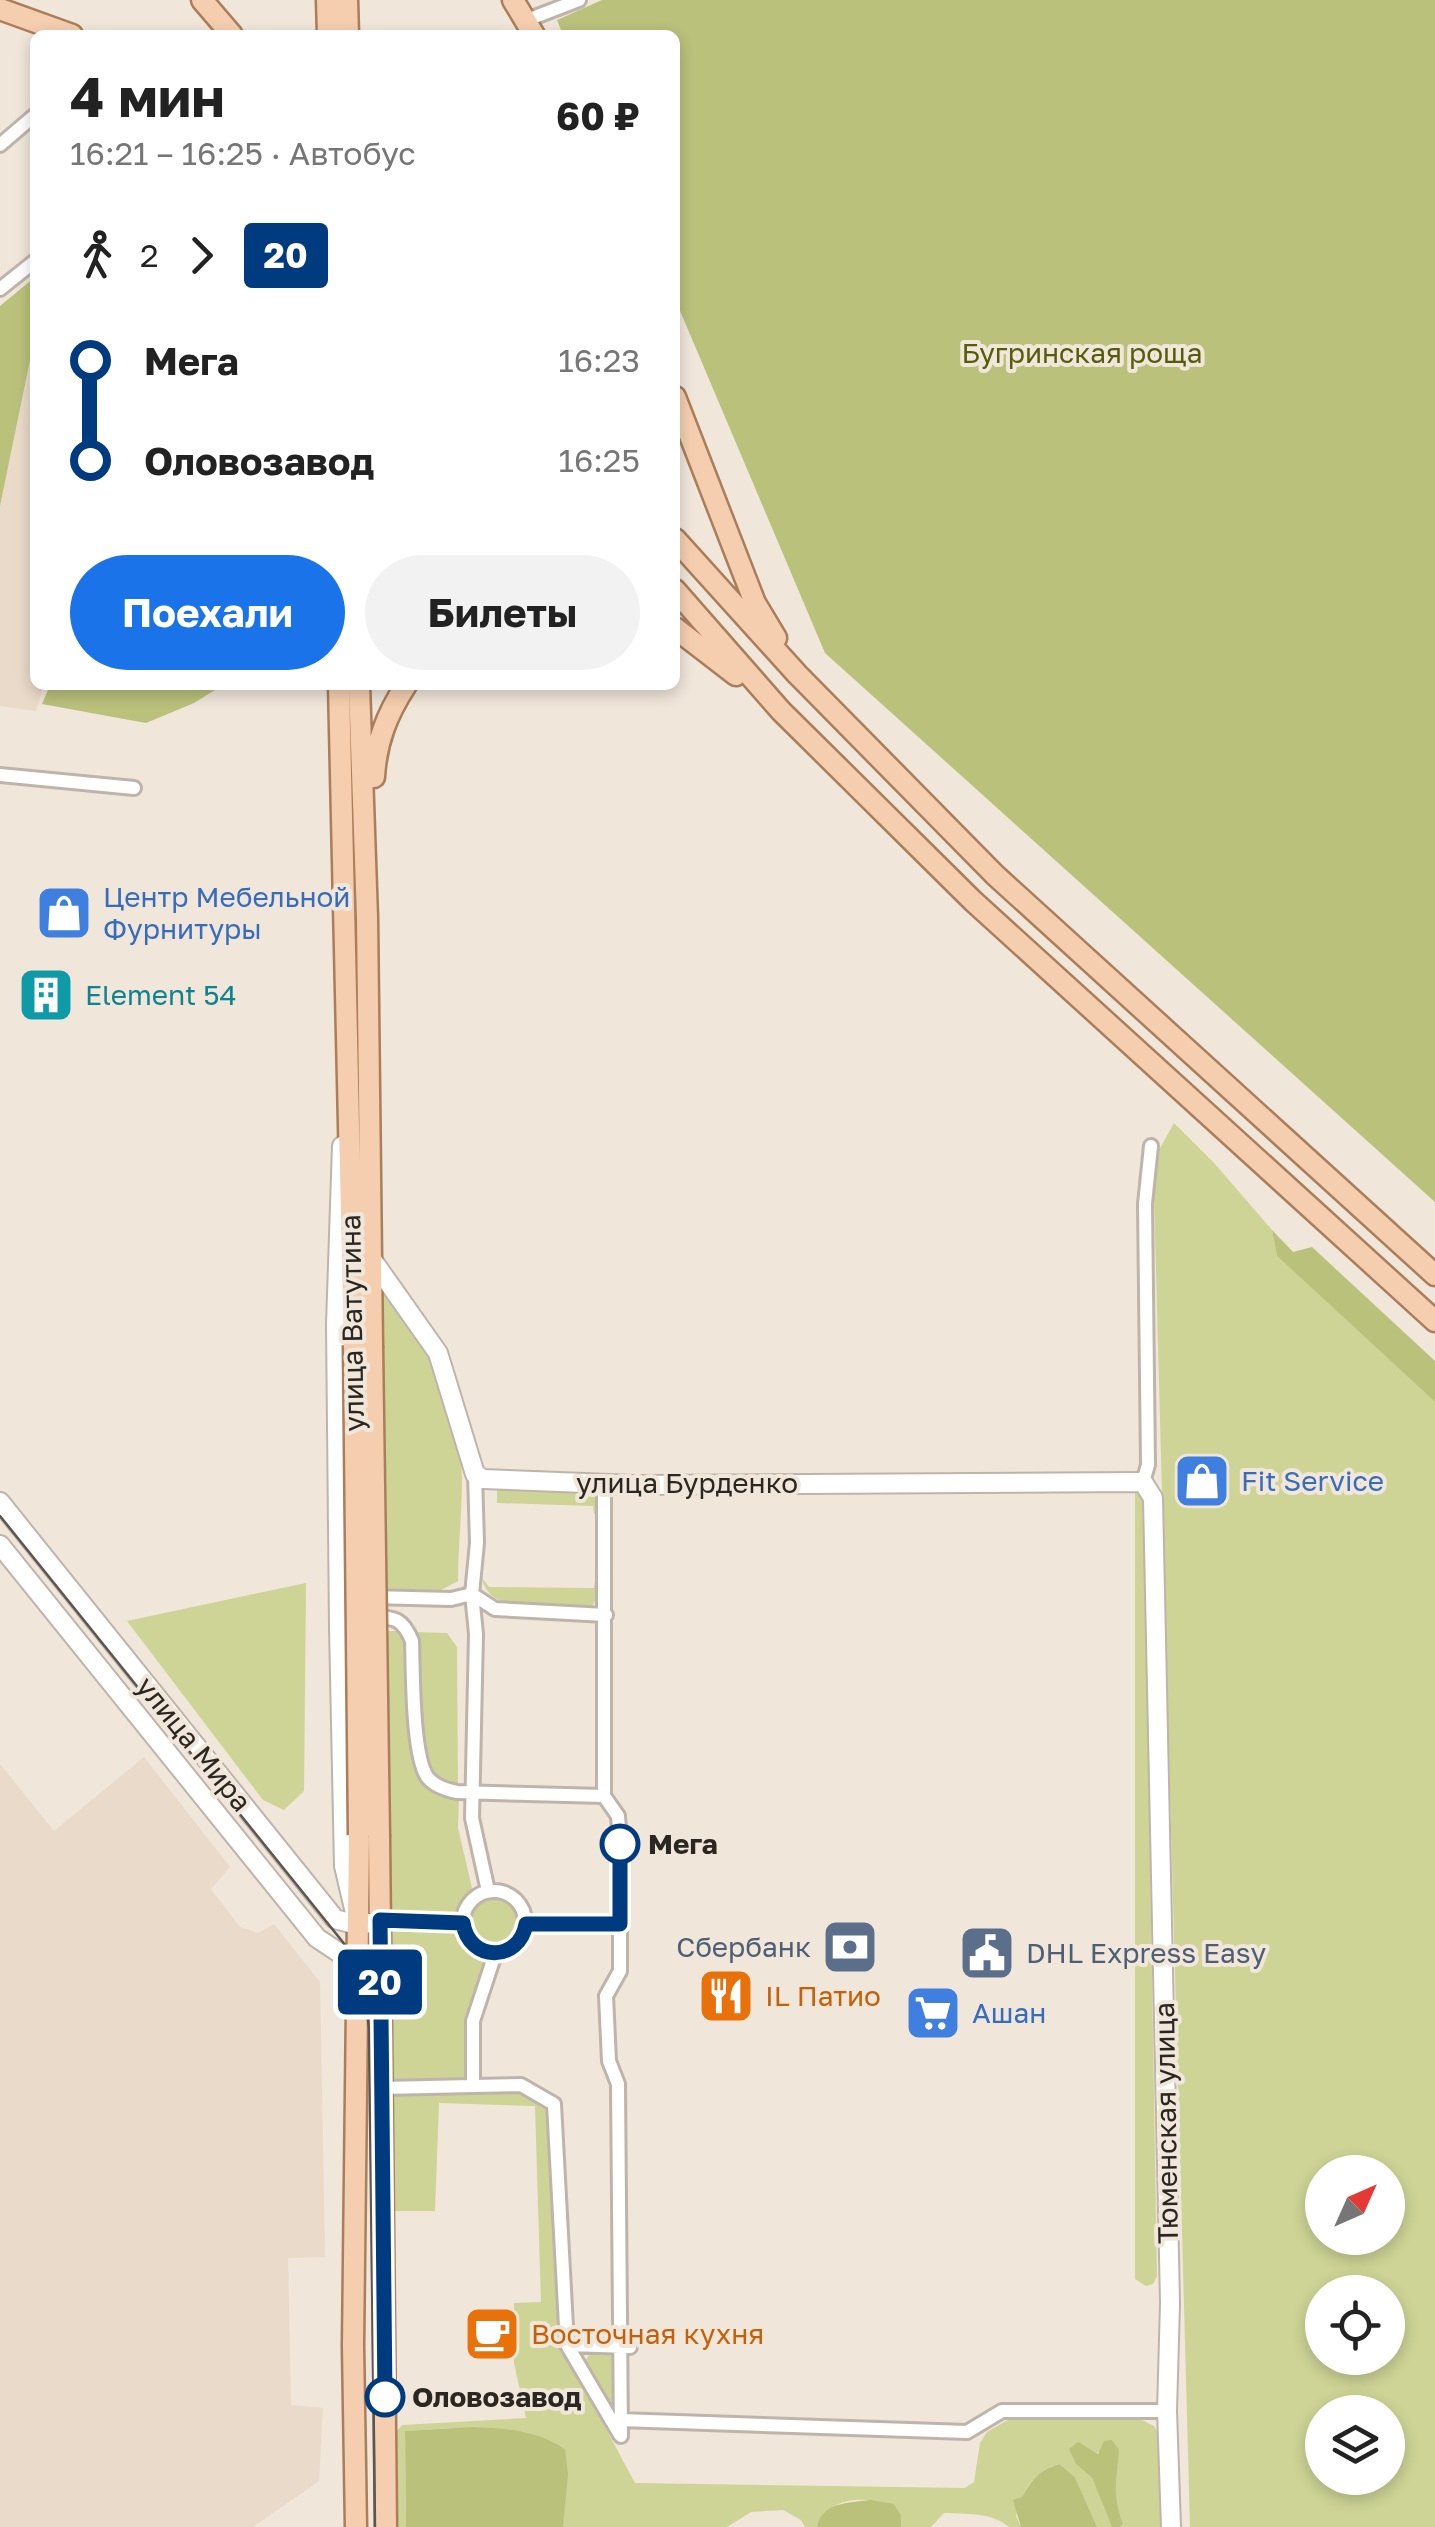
<!DOCTYPE html>
<html lang="ru">
<meta charset="utf-8">
<style>
:root{--surface:#fff;--page:#f2f2f2;--text:#222;--muted:#767676;--accent:#1a73e8}
body{margin:0;font-family:"Golos Text",sans-serif;background:var(--page);color:var(--text);height:100vh;display:flex;flex-direction:column;font-size:38px;white-space:nowrap}
*{box-sizing:border-box;margin:0}
p{font-size:32px;color:var(--muted)}
.icon{flex:none;width:55px;height:55px;fill:none;stroke:currentColor;stroke-width:2;stroke-linecap:round;stroke-linejoin:round}
.map{position:relative;flex:1;overflow:hidden}
.sheet{position:absolute;left:30px;top:30px;width:650px;height:660px;display:flex;flex-direction:column;background:var(--surface);border-radius:15px;box-shadow:0 5px 15px #0003}
.sheet>*{flex:none}
.badge{padding:0 20px;border-radius:8px;font-size:35px;line-height:65px}
.needle{width:65px;rotate:45deg}
.controls{position:absolute;left:1305px;top:2155px;display:grid;gap:20px}
.controls a{display:grid;place-items:center;width:100px;height:100px;border-radius:50%;background:var(--surface);box-shadow:0 5px 15px #0003;font-size:50px}
.map>.badge{position:absolute;translate:-50% -50%;box-shadow:0 0 0 5px #fff}
.legs{display:flex;align-items:center;gap:15px;height:110px;padding:0 40px;font-size:32px}
.legs p{margin-inline-start:auto}
.head{display:flex;align-items:center;justify-content:space-between;height:170px;padding:0 40px}
h1{font-size:55px;font-weight:700;line-height:75px}
.action{display:flex;gap:20px;margin-top:auto;padding:20px 40px}
.action a{flex:1;height:115px;border-radius:60px;background:var(--accent);color:#fff;font-size:40px;font-weight:700;line-height:115px;text-align:center}
.action a+a{background:var(--page);color:var(--text)}
ul{padding:0 40px;list-style:none}
li{display:flex;align-items:center;gap:35px;height:100px;font-size:38px}
li i{display:grid;place-items:center;width:15px;height:100%;margin:0 12px;background:currentColor}
li i::after{content:'';width:25px;height:25px;margin:-12px;border:8px solid;border-radius:50%;background:var(--surface)}
li p{margin-inline-start:auto}
li:first-child i{background:linear-gradient(#0000 50%,currentColor 0)}
li:last-child i{background:linear-gradient(currentColor 50%,#0000 0)}
.map>svg:first-child{display:block}
.built{fill:#e9dac9}
.green{fill:#cdd495;fill-rule:evenodd}
.forest{fill:#b9c17b}
.lines{fill:none;stroke-linecap:round;stroke-linejoin:round}
.minor-casing{stroke:#beb4a9;stroke-width:18}
.tertiary-casing{stroke:#beb4a9;stroke-width:22}
.primary-casing{stroke:#aa7e5b;stroke-width:25}
.minor{stroke:#fff;stroke-width:12}
.tertiary{stroke:#fff;stroke-width:18}
.primary{stroke:#f5ceaf;stroke-width:20}
.tram{stroke:#5c5650;stroke-width:2.5}
.primary-bridge-casing{stroke:#aa7e5b;stroke-width:25;stroke-linecap:butt}
.primary-bridge{stroke:#f5ceaf;stroke-width:20}
.line-1-casing{stroke:#fff;stroke-width:22}
.line-1{stroke:#003b80;stroke-width:15}
.stop-1-dot{fill:#fff;stroke:#003b80;stroke-width:5}
.labels{text-anchor:middle;stroke-width:8;stroke-linejoin:round;paint-order:stroke}
.park-label{font-size:28px;fill:#575c0b;stroke:#f0e6da}
.shop-label{font-size:28px;fill:#366cbe;stroke:#f0e6da;text-anchor:start}
.culture-label{font-size:28px;fill:#0d838f;stroke:#f0e6da;text-anchor:start}
.street-label{font-size:28px;fill:#2a2621;stroke:#f0e6da}
.stop-label{font-size:28px;font-weight:bold;fill:#2a2621;stroke:#f0e6da;text-anchor:start}
.service-label{font-size:28px;fill:#4e5e75;stroke:#f0e6da;text-anchor:end}
.food-label{font-size:28px;fill:#c56008;stroke:#f0e6da;text-anchor:start}
</style>
<div class="map">
<svg width="1435" height="2527" viewBox="0 0 1435 2527">
<rect width="100%" height="100%" fill="#f0e6da"/>
<path class="built" d="M35,336V685H44L36,711L0,706V506Z
M144,1757L230,1867L211,1889L240,1927L258,1933L274,1924L320,1982L325,2257L288,2258L291,2405L323,2408L319,2481L253,2527H0V1764L54,1831Z"/>
<path class="green" d="M1174,1123L1215,1164L1272,1230L1277,1256L1435,1402V2527H1190L1153,1161ZM1322,2172H1388V2238H1322ZM1322,2292H1388V2358H1322ZM1322,2412H1388V2478H1322Z
M381,1288C426,1343 461,1406 462,1480C462,1513 458,1547 458,1581L441,1590L384,1593Z
M497,1487L596,1490L600,1494V1514H594L593,1506L497,1503Z
M1135,1492L1144,1495L1157,2276L1153,2284L1146,2286L1135,2279Z
M482,1578L489,1587L594,1588L595,1580H600V1594L592,1606C560,1606 489,1618 482,1578Z
M306,1583L304,1791L284,1810L263,1800L127,1621Z
M383,1631H405L412,1761L426,1783L446,1797L459,1798L458,1828L472,1888L458,1915L386,1914Z
M415,1632L447,1633L457,1647L458,1784L448,1785L434,1775L424,1754Z
M470 1923a25 25 0 1 1 50 0a25 25 0 1 1-50 0Z
M458,1926L472,1950L487,1964L470,2079L389,2080L386,1928Z
M519,2091L544,2106L548,2113L562,2347L635,2483L965,2488L974,2482L980,2443L987,2432L1013,2417L1134,2416L1154,2426L1161,2439L1163,2527H1120L1123,2524C1116,2503 1111,2484 1118,2463L1102,2450L1076,2464L1092,2478L1112,2527H1097L1075,2477L1058,2464C1032,2472 1024,2489 1016,2516L1021,2527H1009C992,2512 966,2514 944,2513L931,2527H901V2516C892,2511 881,2503 871,2501C851,2496 821,2506 817,2527H805L801,2520L783,2510L751,2512L727,2527H563L565,2449C517,2419 460,2428 405,2431L406,2527H394L393,2435L402,2425L526,2418L514,2363V2303L541,2302L535,2106L439,2103L435,2211H389L388,2093Z
M591,2352L607,2353L615,2358V2414L584,2363Z"/>
<path class="forest" d="M602,0H1435V1202L825,653L675,299V35H563L557,20Z
M35,277V336L0,506V306Z
M50,685H223L194,703L146,723L42,704Z
M1272,1230L1293,1252L1312,1247L1435,1361V1402L1277,1256Z
M472,2427C506,2428 536,2430 565,2449L568,2474L563,2527H406L405,2431Z
M1112,2440L1119,2450C1117,2483 1111,2489 1123,2524L1120,2527H1112L1092,2478L1076,2464L1069,2449L1078,2442L1098,2454L1104,2441Z
M1059,2464L1075,2477L1097,2527H1021L1013,2500L1022,2497C1033,2479 1037,2471 1059,2464Z
M870,2500L894,2504L901,2516V2527H817C822,2502 848,2503 870,2500Z"/>
<g class="lines">
<g class="minor-casing">
<path id="minor" d="M527,20L579,0
M0,145L35,115
M0,289L35,261
M0,775L134,788
M475,1474L477,1543L472,1594L476,1634L472,1818L488,1891
M1143,1482L1148,1465L1145,1204L1151,1146
M604,1484V1796L618,1816L620,1843V1971L606,1996L609,2061L618,2084L621,2436
M371,1597L451,1599L472,1594L495,1609L606,1615
M372,1617C395,1617 403,1619 412,1641C413,1669 412,1758 428,1778C435,1786 447,1790 457,1792L604,1796
M463 1922a31 31 0 1 1 62 0a31 31 0 1 1-62 0Z
M380,1921L463,1923
M526,1923L620,1924
M495,1954L473,2021V2086L521,2085L554,2104L567,2345L620,2435
M382,2088L473,2086
M567,2345L630,2347
M620,2420L967,2432L1002,2411H1167"/>
</g>
<g class="tertiary-casing">
<path id="tertiary" d="M342,1146L336,1324L339,1627L344,1866L355,1913
M371,1258L438,1353L475,1474L483,1479L635,1485L1143,1482L1153,1498L1170,2303L1167,2411L1171,2527
M0,1502L335,1919L357,1925L369,1923
M0,1545L317,1938L350,1960H380"/>
</g>
<g class="primary-casing">
<path id="primary" d="M202,0L232,35
M327,0L328,35
M347,0L348,35
M513,0L534,35
M0,9L72,35
M675,397L755,603L776,638
M675,539L797,674L995,875L1435,1275
M675,590L781,711L973,901L1435,1321
M675,628L736,675
M339,685L354,1345
M359,685L367,918L372,1346
M374,777C376,742 387,714 406,685
M379,1837L386,2527
M356,2527L353,2346L359,1835"/>
</g>
<use href="#minor" class="minor"/>
<use href="#tertiary" class="tertiary"/>
<use href="#primary" class="primary"/>
<path class="tram" d="M0,1516L346,1946L362,1972L369,2029L375,2527"/>
<g class="primary-bridge-casing">
<path id="primary-bridge" d="M354,1345L359,1835
M372,1346L379,1837"/>
</g>
<use href="#primary-bridge" class="primary-bridge"/>
</g>
<g class="lines">
<g class="line-1-casing">
<path id="line-1" d="M385,2397L380,1920L463,1923C469,1962 519,1963 526,1924H620V1844"/>
</g>
<use href="#line-1" class="line-1"/>
</g>
<defs>
<g id="shop-square" transform="scale(2.875)"><rect x="-9" y="-9" width="18" height="18" rx="4" fill="#3f7fe0" stroke="#f0e6da"/><path d="M-5-2.5h2.3a2.7 3.5 0 0 1 5.4 0H5L5.5 6h-11ZM-1.5-2.5h3a1.5 2.3 0 0 0-3 0Z" fill="#fff"/></g>
<g id="building-square" transform="scale(2.875)"><rect x="-9" y="-9" width="18" height="18" rx="4" fill="#0f9aa8" stroke="#f0e6da"/><path d="M-4-6H4V6H1V3H-1V6H-4ZM-2.5-4.3h1.7v1.8h-1.7ZM.8-4.3h1.7v1.8H.8ZM-2.5-1h1.7V.8h-1.7ZM.8-1h1.7V.8H.8Z" fill="#fff"/></g>
<g id="bank-square" transform="scale(2.875)"><rect x="-9" y="-9" width="18" height="18" rx="4" fill="#5c6f8a" stroke="#f0e6da"/><path d="M-6-4H6V4H-6ZM0-2.3a2.3 2.3 0 1 0 0 4.6a2.3 2.3 0 1 0 0-4.6Z" fill="#fff"/></g>
<g id="civic-square" transform="scale(2.875)"><rect x="-9" y="-9" width="18" height="18" rx="4" fill="#5c6f8a" stroke="#f0e6da"/><path d="M-.6-6.5H3V-4.5H.6V-3L4-1V1h2V6H-6V1h2V-1L-.6-3ZM-1.2 2.5V6h2.4V2.5Z" fill="#fff"/></g>
<g id="restaurant-square" transform="scale(2.875)"><rect x="-9" y="-9" width="18" height="18" rx="4" fill="#e8710a" stroke="#f0e6da"/><path d="M-5-6h1v4h1v-4h1v4h1v-4h1v5L-1.5 .5V6h-2V.5L-5-1ZM5-6V6H3V1.5H1.5Q1.5-4 5-6Z" fill="#fff"/></g>
<g id="supermarket-square" transform="scale(2.875)"><rect x="-9" y="-9" width="18" height="18" rx="4" fill="#3f7fe0" stroke="#f0e6da"/><path d="M-6-5.5h2.5l.6 2H6L4.5 2H-2.5L-4.4-4H-6ZM-1.5 3.2a1.3 1.3 0 1 0 .1 0ZM3 3.2a1.3 1.3 0 1 0 .1 0Z" fill="#fff"/></g>
<g id="cafe-square" transform="scale(2.875)"><rect x="-9" y="-9" width="18" height="18" rx="4" fill="#e8710a" stroke="#f0e6da"/><path d="M-5.5-4.5H6V0H3Q3 3.5 0 3.5H-2.5Q-5.5 3.5-5.5 0ZM3-3.2v2h1.7v-2ZM-6 4.5H4V6H-6Z" fill="#fff"/></g>
</defs>
<g fill-rule="evenodd">
<use href="#shop-square" x="64" y="913"/>
<use href="#building-square" x="46" y="995"/>
<use href="#shop-square" x="1202" y="1481"/>
<use href="#bank-square" x="850" y="1947"/>
<use href="#civic-square" x="987" y="1953"/>
<use href="#restaurant-square" x="726" y="1996"/>
<use href="#supermarket-square" x="933" y="2013"/>
<use href="#cafe-square" x="492" y="2334"/>
</g>
<g class="stop-1-dot">
<circle cx="620" cy="1844" r="18"/>
<circle cx="385" cy="2397" r="18"/>
</g>
<g class="labels">
<g class="park-label">
<text x="1082" y="363">Бугринская роща</text>
</g>
<g class="shop-label">
<text x="103" y="907">Центр Мебельной<tspan x="103" dy="32">Фурнитуры</tspan></text>
<text x="1241" y="1491">Fit Service</text>
<text x="972" y="2023">Ашан</text>
</g>
<g class="culture-label">
<text x="85" y="1005">Element 54</text>
</g>
<g class="street-label">
<text transform="translate(352 1323) rotate(-91)" y="10">улица Ватутина</text>
<text x="687" y="1493">улица Бурденко</text>
<text transform="translate(194 1744) rotate(51)" y="10">улица Мира</text>
<text transform="translate(1166 2123) rotate(-91)" y="10">Тюменская улица</text>
</g>
<g class="stop-label">
<text x="648" y="1854">Мега</text>
<text x="412" y="2407">Оловозавод</text>
</g>
<g class="service-label">
<text x="811" y="1957">Сбербанк</text>
<text x="1026" y="1963" text-anchor="start">DHL Express Easy</text>
</g>
<g class="food-label">
<text x="765" y="2006">IL Патио</text>
<text x="531" y="2344">Восточная кухня</text>
</g>
</g>
</svg>
<div class="controls">
<a><svg class="needle" viewBox="-14 -14 28 28"><path d="M0-13l5 13h-10z" fill="#e53935"/><path d="M0 13l5-13h-10z" fill="#767676"/></svg></a>
<a><svg class="icon" aria-label="locate" viewBox="0 0 24 24"><circle cx="12" cy="12" r="6"/><path d="M12 2v4M12 18v4M2 12h4M18 12h4"/></svg></a>
<a><svg class="icon" aria-label="layers" viewBox="0 0 24 24"><path d="M12 4l9 5-9 5-9-5zM3 14l9 5 9-5"/></svg></a>
</div>
<b class="badge" style="left:380px;top:1982px;background:#003b80;color:#fff">20</b>
<section class="sheet">
<div class="head"><div><h1>4 мин</h1><p>16:21 – 16:25 · Автобус</p></div><b>60 ₽</b></div>
<div class="legs"><svg class="icon" aria-label="walk" viewBox="0 0 24 24"><circle cx="13" cy="4" r="2"/><path d="M13 8l-2 6 4 7M11 14l-3 7M7 12l3-4h3l4 4"/></svg>2<svg class="icon" aria-label="forward" viewBox="0 0 24 24"><path d="M9 5l7 7-7 7"/></svg><b class="badge" style="background:#003b80;color:#fff">20</b></div>
<ul>
<li><i style="color:#003b80"></i><b>Мега</b><p>16:23</p></li>
<li><i style="color:#003b80"></i><b>Оловозавод</b><p>16:25</p></li>
</ul>
<div class="action"><a>Поехали</a><a>Билеты</a></div>
</section>
</div>
